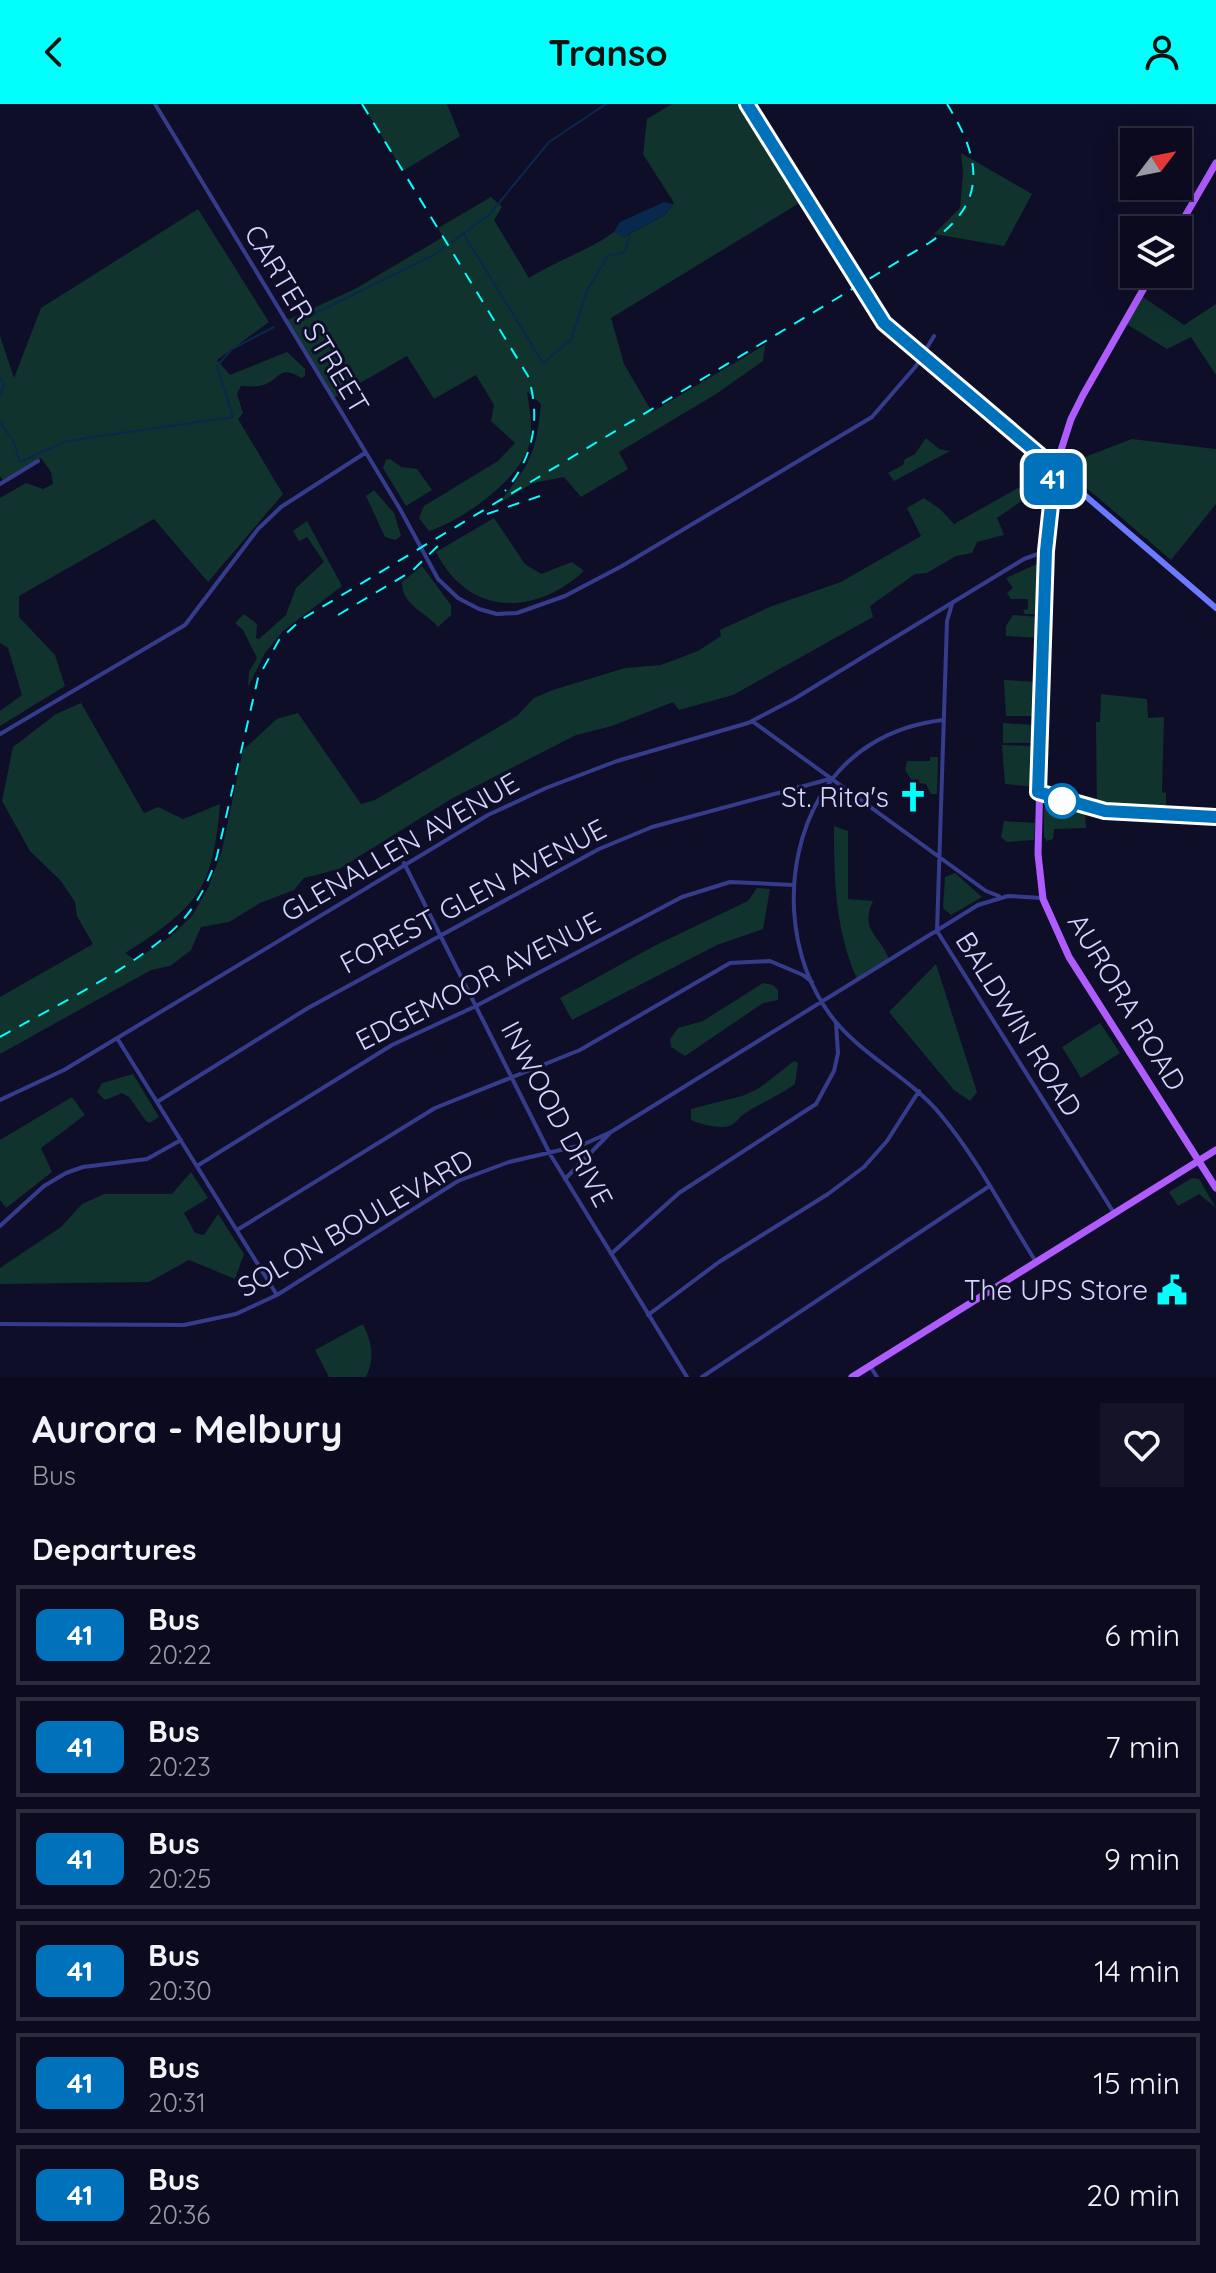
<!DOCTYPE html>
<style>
:root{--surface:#0b0a1e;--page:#141327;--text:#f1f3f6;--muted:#9a9aa4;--line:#2b2b3c;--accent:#01fffb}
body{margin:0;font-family:Quicksand,sans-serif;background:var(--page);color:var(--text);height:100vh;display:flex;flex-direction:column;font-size:30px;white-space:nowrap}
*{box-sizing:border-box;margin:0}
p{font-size:26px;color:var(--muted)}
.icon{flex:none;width:44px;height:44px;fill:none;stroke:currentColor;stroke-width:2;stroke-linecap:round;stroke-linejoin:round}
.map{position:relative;height:1273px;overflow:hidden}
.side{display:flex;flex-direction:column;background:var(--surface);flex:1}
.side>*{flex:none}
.badge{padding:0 16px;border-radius:12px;font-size:28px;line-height:52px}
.needle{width:52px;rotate:58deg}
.controls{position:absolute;left:1120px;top:24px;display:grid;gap:16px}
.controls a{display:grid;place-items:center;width:72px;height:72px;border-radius:0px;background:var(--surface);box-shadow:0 8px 32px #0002,0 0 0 2px var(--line);font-size:40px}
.map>.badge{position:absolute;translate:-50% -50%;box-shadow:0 0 0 4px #fff}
h2{padding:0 32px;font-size:30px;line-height:72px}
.round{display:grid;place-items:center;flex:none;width:84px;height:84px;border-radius:0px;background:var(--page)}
.summary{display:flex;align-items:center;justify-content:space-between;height:136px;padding:0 32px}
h1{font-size:38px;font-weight:700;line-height:60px}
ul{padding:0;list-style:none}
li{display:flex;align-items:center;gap:24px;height:100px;margin:0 16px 12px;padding:0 16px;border:4px solid var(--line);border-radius:0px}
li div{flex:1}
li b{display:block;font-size:30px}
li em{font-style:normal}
li .badge{min-width:88px;font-weight:700;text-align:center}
header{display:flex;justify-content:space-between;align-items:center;height:104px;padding:0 32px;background:var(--accent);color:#111;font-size:36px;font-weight:700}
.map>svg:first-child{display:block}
.green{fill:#10332d}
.water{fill:#08294d}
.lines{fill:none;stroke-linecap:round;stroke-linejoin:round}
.stream{stroke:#08294d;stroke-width:2}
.street{stroke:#353c8b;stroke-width:4}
.secondary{stroke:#6c7aff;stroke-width:6}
.primary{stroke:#af5cff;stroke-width:7}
.rail{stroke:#01fffb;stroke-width:2;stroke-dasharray:12 10;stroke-linecap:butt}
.line-casing{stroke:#fff;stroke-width:18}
.line{stroke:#0072bc;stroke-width:12}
.stop-dot{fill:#fff;stroke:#0072bc;stroke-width:4}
.labels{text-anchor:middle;stroke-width:6;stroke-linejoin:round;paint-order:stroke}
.street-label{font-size:28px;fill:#d5d5ff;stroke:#0f0e28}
.poi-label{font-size:28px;fill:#d5d5ff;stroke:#0f0e28;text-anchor:end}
</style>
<header><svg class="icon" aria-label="back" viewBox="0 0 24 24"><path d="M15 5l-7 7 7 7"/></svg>Transo<svg class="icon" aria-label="person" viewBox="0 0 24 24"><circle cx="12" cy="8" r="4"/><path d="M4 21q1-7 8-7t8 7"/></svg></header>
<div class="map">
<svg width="1216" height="1273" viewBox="0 0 1216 1273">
<rect width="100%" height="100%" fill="#0f0e28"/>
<path class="green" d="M362,0H447L460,32L403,67Z
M672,0H747L806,95L611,214L624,260L652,308L765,241L763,257L716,290L619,348L628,365L581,393L564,373L533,379L498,400C530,360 536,351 541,300L527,287C529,303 533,320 530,337C524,373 462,417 429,427L419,414L424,402L498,357L515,339L491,317L494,301L476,271L434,295L407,252L332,295L285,217L355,185L443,133L438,124L491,93L502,103L494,116L529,174C557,156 588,147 614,128L624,133L665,111L674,99L643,50L647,15Z
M961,49L1032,90L1004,142L934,130L960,104L963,69Z
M198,105L269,218L217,256L230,271L287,248L305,265V272L301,274C278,259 280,278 260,282C254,283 247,282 241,282L237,290L243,309L238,315L283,390L208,478L154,415L19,492V513L55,551L65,582L0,622V607L22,591L8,544L0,539V394L26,379L43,385L53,380L51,368L41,354L4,378L0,372V232L14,274L41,204Z
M1140,191L1184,221L1216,200V271L1191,233L1167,245L1125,219Z
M926,334L939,345L950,347L894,377L888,369L903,361L905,355L915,350Z
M1132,335L1216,345V400L1171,456L1076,375L1077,356Z
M390,355L401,363L417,365L432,386L406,402L383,364L386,356Z
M1036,374L1040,390L1029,392L997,414L1004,431L977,438L972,449L956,452L927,469L915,470L870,502L873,513L733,591L679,606L673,598L612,622L576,631L451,695L339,765L304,774L294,786L260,799L229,818L201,823L191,846L170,862L151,866L0,950V893L93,840L77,812L75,798L61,777L30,747L2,697L13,643L56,610L81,599L144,709L158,703L183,715L220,700C218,723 215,752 206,773C194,805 153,832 125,849L135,856L171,832L192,812L209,782L222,746L243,646L277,615L298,609L361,700L375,696L517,612L534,594L553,586L625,564L661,561L698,547L721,532L720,526L772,502L841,478L921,432L907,404L924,394L941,406L954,420Z
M374,386L394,409L401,432L395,436L385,433L366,392Z
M494,414L525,460L541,470L572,458L584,467C534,513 468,512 436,448Z
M307,417L342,482L283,527L265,549L248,583L249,568L257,554L243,526L235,519L244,510L257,520L256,534L259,535L286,511L296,484L324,458L307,433L299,437L293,427Z
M1037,460L1040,464V510H1025L1023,506L1028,505V495H1011L1007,489L1013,484L1006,474Z
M422,462L451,501V511L438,523C426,508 401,501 402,478Z
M1013,511L1040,513V534L1006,532V522Z
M1004,576L1039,578L1038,612H1006Z
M1101,590L1147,595L1148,614L1164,613L1162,688L1166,689V707L1097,706L1096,618H1100Z
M1003,619L1037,621V635L1032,639H1003Z
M1002,641L1036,642V683L1005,680Z
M930,653H938L937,690H931L926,680L913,678L905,666L907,657H930Z
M1054,698L1085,707L1086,724L1054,725L1053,735L1047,737L1044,733V704Z
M1004,717L1035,719L1034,736L1007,738L1001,733Z
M834,722L848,727V795L873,797C859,826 880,831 889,855L857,875C835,825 834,776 834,722Z
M955,769L982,793L951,811L943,804L945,773Z
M757,784L770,785L763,825L717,841L572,916L560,894L656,841L748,797Z
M936,860L977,988L970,997L954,986L889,908Z
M763,879L773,881L778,886V896L763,899L685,952L671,943L670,935L678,924L703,917Z
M1100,919L1120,949L1081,974L1062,943Z
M794,957L798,959L795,980C779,992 760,999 744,1010C739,1013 736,1020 729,1022C719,1025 700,1020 691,1016V1005L742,992L758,985Z
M133,970L159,1013L149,1019L146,1017L129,993L122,989L105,996L97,988L102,979Z
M72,993L85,1011L41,1044L52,1068L6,1104L0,1096V1036Z
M191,1068L208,1094L184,1109L195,1129L204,1131L218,1110L244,1150L235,1175L189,1156L149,1178L0,1180V1164L61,1123L82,1100L104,1090H172Z
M1192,1074L1199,1075L1216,1104L1199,1090L1178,1102L1169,1088Z
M363,1220C372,1239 375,1254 366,1273H329L315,1246Z"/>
<path class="water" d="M664,98L673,100L665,111L623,133L614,128L620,118Z"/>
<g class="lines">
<path class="stream" d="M463,129L543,259L571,236L587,186L608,152L625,148L630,130
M297,218L434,151L489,111L549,38L606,0
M0,273L4,279L0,293
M0,318L14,338L20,358L66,337L233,313L217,262L232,245L274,223"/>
<path class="street" d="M155,0L400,405L438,475L458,494L479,505L497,510L517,509L565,492L622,462L872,313L916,262L934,232
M0,380L38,357
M952,500L947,517L937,827L1114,1109
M943,616C891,622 847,647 820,693C781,760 785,856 835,917C865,953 910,974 940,1010C977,1054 1005,1109 1036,1158
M752,617L986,787L999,792
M0,630L185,521L258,425L281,403L365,349
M1041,689L1105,707L1216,713
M404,759L550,1050L687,1273
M117,934L277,1191
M0,996L64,966L488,711L546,684L617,657L748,619L794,595L1024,455L1046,447
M157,998L308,904L599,745L652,723L830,675
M197,1062L392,941L476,902L682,793L730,778L794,781
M565,1075L609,1030
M0,1122L44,1082L66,1069L83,1063L147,1055L181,1036
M237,1126L435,1004L580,946L730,859L770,857L803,871L812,878
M611,1150L679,1089L816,1000L834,967L838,949L836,919
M648,1211L719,1158L828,1090L864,1063L887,1037L919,987
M0,1220L184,1221L236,1210L277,1191L458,1077L509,1058L582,1041L611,1028L978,801L1008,792L1043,794
M870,1262L877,1273
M702,1273L988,1083"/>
<path class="secondary" d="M747,0L884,219L1216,504"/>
<path class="primary" d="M1177,126L1216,59
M1152,170L1083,291L1071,315L1054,368L1046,447L1038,750L1043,795L1069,853L1216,1084
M852,1273L1216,1046"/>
<path class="rail" d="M362,0L528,272C541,314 534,353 505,387
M487,410L540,392
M338,511L412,467L442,438
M0,933C53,903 142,860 182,817C198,799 210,775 217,752L258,574L279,536L302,515L929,139C988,99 982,56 947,0"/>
</g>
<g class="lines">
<g class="line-casing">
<path id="line" d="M747,0L884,219L1055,364L1046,447L1038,688L1105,707L1216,713"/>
</g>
<use href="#line" class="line"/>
</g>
<defs>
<g id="church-bare" transform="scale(2.4)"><path d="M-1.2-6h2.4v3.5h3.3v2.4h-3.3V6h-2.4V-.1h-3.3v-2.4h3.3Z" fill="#01fffb" stroke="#0f0e28" stroke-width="2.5" paint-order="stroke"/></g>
<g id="civic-bare" transform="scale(2.4)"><path d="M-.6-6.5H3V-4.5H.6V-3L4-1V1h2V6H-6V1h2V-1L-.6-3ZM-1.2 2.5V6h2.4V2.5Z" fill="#01fffb" stroke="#0f0e28" stroke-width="2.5" paint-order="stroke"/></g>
</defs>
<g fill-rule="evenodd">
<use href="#church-bare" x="913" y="693"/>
<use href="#civic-bare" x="1172" y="1186"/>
</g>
<circle class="stop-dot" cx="1062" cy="697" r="16"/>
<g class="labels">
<g class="street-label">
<text transform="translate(307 215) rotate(59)" y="10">CARTER STREET</text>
<text transform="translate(400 743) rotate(-30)" y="10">GLENALLEN AVENUE</text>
<text transform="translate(473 792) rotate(-28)" y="10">FOREST GLEN AVENUE</text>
<text transform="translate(478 877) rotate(-27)" y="10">EDGEMOOR AVENUE</text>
<text transform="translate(1127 898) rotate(59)" y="10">AURORA ROAD</text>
<text transform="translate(1019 920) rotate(58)" y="10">BALDWIN ROAD</text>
<text transform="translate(557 1010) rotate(62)" y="10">INWOOD DRIVE</text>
<text transform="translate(355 1119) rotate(-30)" y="10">SOLON BOULEVARD</text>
</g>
<g class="poi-label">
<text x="889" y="703">St. Rita's</text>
<text x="1148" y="1196">The UPS Store</text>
</g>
</g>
</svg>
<div class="controls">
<a><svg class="needle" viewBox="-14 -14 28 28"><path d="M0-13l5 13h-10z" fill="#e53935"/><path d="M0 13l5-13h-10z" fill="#9a9aa4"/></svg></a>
<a><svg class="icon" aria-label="layers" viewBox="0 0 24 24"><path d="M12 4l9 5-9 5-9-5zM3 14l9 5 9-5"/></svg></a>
</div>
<b class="badge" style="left:1053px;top:375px;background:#0072bc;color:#fff">41</b>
</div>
<section class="side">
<div class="summary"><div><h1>Aurora - Melbury</h1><p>Bus</p></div><a class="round"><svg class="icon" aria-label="heart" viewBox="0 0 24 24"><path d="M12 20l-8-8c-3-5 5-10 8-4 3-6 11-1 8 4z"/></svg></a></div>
<h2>Departures</h2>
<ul>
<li><span class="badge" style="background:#0072bc;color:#fff">41</span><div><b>Bus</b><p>20:22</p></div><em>6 min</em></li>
<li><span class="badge" style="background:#0072bc;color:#fff">41</span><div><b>Bus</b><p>20:23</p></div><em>7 min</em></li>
<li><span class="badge" style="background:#0072bc;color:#fff">41</span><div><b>Bus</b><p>20:25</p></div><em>9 min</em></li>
<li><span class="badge" style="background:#0072bc;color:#fff">41</span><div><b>Bus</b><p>20:30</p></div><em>14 min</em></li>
<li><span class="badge" style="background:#0072bc;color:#fff">41</span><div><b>Bus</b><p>20:31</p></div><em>15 min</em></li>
<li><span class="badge" style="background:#0072bc;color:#fff">41</span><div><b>Bus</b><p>20:36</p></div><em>20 min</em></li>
</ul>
</section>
